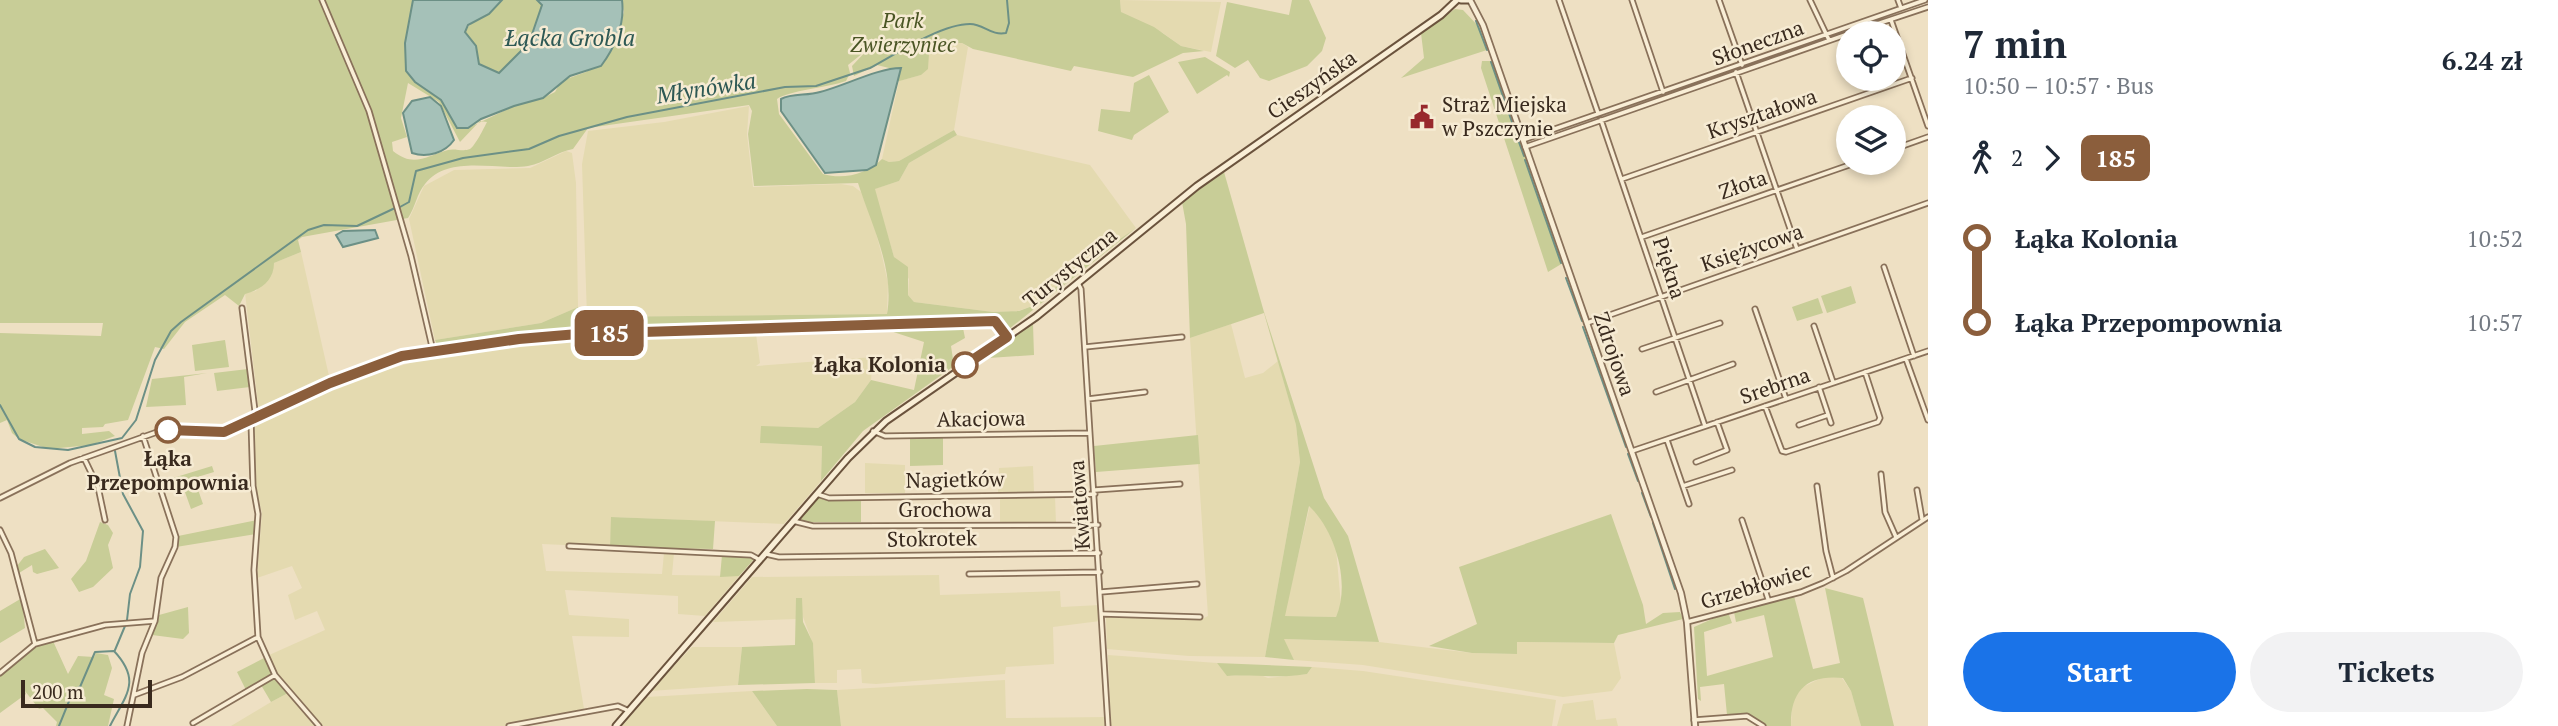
<!DOCTYPE html>
<meta charset="utf-8">
<style>
:root{--surface:#fff;--page:#f2f2f3;--text:#1f2937;--muted:#747a83;--accent:#1a73e8}
body{margin:0;font-family:"PT Serif",serif;background:var(--page);color:var(--text);height:100vh;display:flex;flex-direction:column;font-size:26px;white-space:nowrap}
*{box-sizing:border-box;margin:0}
p{font-size:23px;color:var(--muted)}
.icon{flex:none;width:38px;height:38px;fill:none;stroke:currentColor;stroke-width:2;stroke-linecap:round;stroke-linejoin:round}
.map{position:relative;flex:1;overflow:hidden}
.details{display:flex;flex-direction:column;background:var(--surface);width:630px}
.details>*{flex:none}
.badge{padding:0 14px;border-radius:10px;font-size:24px;line-height:46px}
.fabs{position:absolute;left:1836px;top:21px;display:grid;gap:14px}
.fabs a{display:grid;place-items:center;width:70px;height:70px;border-radius:50%;background:var(--surface);box-shadow:0 4px 10px #0003;font-size:35px}
.scale{position:absolute;left:21px;bottom:18px;width:131px;box-sizing:border-box;padding-left:7px;border:4px solid #392a1e;border-top:0;font-size:19px;line-height:24px;white-space:nowrap;color:#392a1e;-webkit-text-stroke:5px #f6ebd3;paint-order:stroke}
.map>.badge{position:absolute;translate:-50% -50%;box-shadow:0 0 0 4px #fff}
.legs{display:flex;align-items:center;gap:10px;height:77px;padding:0 35px;font-size:23px}
.legs p{margin-inline-start:auto}
.head{display:flex;align-items:center;justify-content:space-between;height:119px;padding:0 35px}
h1{font-size:38px;font-weight:700;line-height:52px}
.cta{display:flex;gap:14px;margin-top:auto;padding:14px 35px}
.cta a{flex:1;height:80px;border-radius:42px;background:var(--accent);color:#fff;font-size:28px;font-weight:700;line-height:80px;text-align:center}
.cta a+a{background:var(--page);color:var(--text)}
ul{padding:0 35px;list-style:none}
li{display:flex;align-items:center;gap:24px;height:84px;font-size:26px}
li i{display:grid;place-items:center;width:10px;height:100%;margin:0 9px;background:currentColor}
li i::after{content:'';width:18px;height:18px;margin:-9px;border:5px solid;border-radius:50%;background:var(--surface)}
li p{margin-inline-start:auto}
li:first-child i{background:linear-gradient(#0000 50%,currentColor 0)}
li:last-child i{background:linear-gradient(currentColor 50%,#0000 0)}
main{display:flex;flex:1;min-height:0}
.map>svg:first-child{display:block}
.farmland{fill:#e4dab0}
.green{fill:#c8cd97;fill-rule:evenodd}
.water{fill:#a5c1b8;stroke:#6c9086;stroke-width:2}
.lines{fill:none;stroke-linecap:round;stroke-linejoin:round}
.stream{stroke:#6c9086;stroke-width:2}
.minor-casing{stroke:#89715a;stroke-width:7}
.tertiary-casing{stroke:#89715a;stroke-width:8}
.secondary-casing{stroke:#6b533d;stroke-width:9}
.minor{stroke:#f9eed6;stroke-width:3.5}
.tertiary{stroke:#f9eed6;stroke-width:4.5}
.secondary{stroke:#f9eed6;stroke-width:5}
.line-1-casing{stroke:#fff;stroke-width:16}
.line-1{stroke:#8b5e3c;stroke-width:10}
.stop-1-dot{fill:#fff;stroke:#8b5e3c;stroke-width:3.5}
.labels{text-anchor:middle;stroke-width:5;stroke-linejoin:round;paint-order:stroke}
.park-label{font-size:21px;font-style:italic;fill:#4a5524;stroke:#f6ebd3}
.street-label{font-size:21px;fill:#392a1e;stroke:#f6ebd3}
.poi-label{font-size:21px;fill:#392a1e;stroke:#f6ebd3;text-anchor:start}
.stop-label{font-size:21px;font-weight:bold;fill:#392a1e;stroke:#f6ebd3;text-anchor:end}
.water-label{font-size:23px;font-style:italic;fill:#2d5854;stroke:#f6ebd3}
</style>
<main>
<div class="map">
<svg width="1928" height="726" viewBox="0 0 1928 726">
<rect width="100%" height="100%" fill="#eee0c3"/>
<path class="farmland" d="M1120,0L1221,2L1211,52L1181,46L1163,33L1125,16L1121,12Z
M952,43H962L968,47L954,130L899,161L889,162L882,159L899,81L921,75L929,53Z
M749,106L747,134L753,187L841,184L853,186L861,192L873,222L882,256L888,283L887,314L587,317L582,164L588,131L664,122Z
M957,135L1090,165L1136,228L1078,268L1035,305L1018,311L993,312L914,302L908,295L909,279L894,257L874,189L899,181L909,163Z
M566,151L572,153L576,183L578,307L541,323L435,340L409,219L424,186L454,170L530,168Z
M301,252L329,376L259,412L245,293L256,291L274,263Z
M1231,324L1245,378L1263,373L1278,361L1296,425L1300,462L1265,657L1189,656L1107,649L1106,617L1202,619L1208,616L1190,338Z
M756,334L760,363L756,366L873,357L871,380L855,402L818,428L760,443L822,446L821,481L784,524L612,517L610,547L542,544L546,571L662,574L664,553H674L672,575L739,576L705,616L678,614V596L565,590L569,615L629,619V637L572,636L584,709L505,726H320L277,674L267,656L325,630L317,611L295,620L288,595L302,588L292,566L257,578L262,513L254,480L253,425L334,386L433,356L589,338Z
M865,463L905,465V493H865Z
M1033,466L1034,492H998L999,468Z
M1055,496L1056,523H1000V497Z
M1310,505L1325,525L1336,549L1341,605L1336,617L1284,616Z
M939,575L940,595L1060,591L1061,607L1100,605V621L1053,627L1054,664L1006,667L1005,674L876,684L862,683L861,669L837,670V683H815L813,644L796,598V619L713,622L752,577Z
M1283,639L1379,642L1472,653L1517,654V642L1614,643L1621,678L1612,691L1563,697L1363,665L1294,660Z
M692,647H742L738,685L650,691Z
M1108,655L1217,663L1228,676L1258,674L1268,678L1307,674L1312,667L1363,671L1556,700L1552,726H1111Z
M1825,676L1842,678L1851,691L1861,726H1791L1792,700L1803,687Z
M1005,680L1006,718L1107,717L1106,726H841L837,690Z
M752,691L777,726H622L647,697Z
M288,693L316,726H231L271,702Z
M1593,700L1596,720L1616,718L1618,726H1557L1563,704Z"/>
<path class="green" d="M0,0H413L405,43L406,71L441,100L462,126L468,128L514,106L543,98L555,92L561,81L586,72L608,56L624,12L622,0H1120L1121,12L1154,27L1181,46L1204,51L1183,53L1133,77L1074,66L1071,71L973,49L962,43H952L929,53L928,69L921,75L896,82L901,71L877,65L854,76L852,66L868,49L848,65L850,73L846,81C830,87 787,91 777,99L779,114L823,174C844,180 867,174 882,159L889,162L899,161L954,130L957,135L909,163L899,181L875,189L894,257L908,267V295L914,302L993,312L1019,311L1035,305L1078,268L1136,228L1009,329L1001,320L990,316L580,330L438,347L435,340L541,323L578,307L587,317L887,314C895,269 871,224 858,183L754,186L748,134L752,111L749,105L588,128L573,149C556,152 545,163 528,166C496,171 449,154 425,184C417,193 415,208 408,218L302,237L298,240L301,252L274,263C274,281 260,290 245,294L239,306L225,295L185,322L164,349L155,347L128,420L105,424L103,427L82,428V434L109,431L115,436L91,445L49,449L19,439L12,433L7,420L0,423V333L101,336L103,323H0ZM408,83L439,102L460,142L480,121L487,122C484,128 475,146 470,149C463,152 455,148 448,150C426,156 414,168 393,151L392,142L407,137L401,118Z
M502,0H537L542,4L529,43L499,73L479,64L476,46L465,33C471,17 492,13 502,0Z
M1292,0H1309L1326,38L1322,51L1307,66L1269,81L1260,78L1248,60L1235,68L1216,56L1227,2L1289,15Z
M1455,9L1463,10L1480,28L1487,50L1401,78L1424,58L1421,33Z
M1205,57L1230,72L1229,77L1227,75L1197,94L1178,62Z
M1482,61H1492L1563,263L1548,272L1481,68Z
M1149,75L1169,112L1134,135L1132,140L1098,131L1101,109L1130,112L1134,83Z
M1224,172L1264,312L1324,498L1348,536L1379,642L1284,639L1294,660L1265,657L1300,462L1296,425L1264,313L1190,338L1186,224L1182,202ZM1309,506C1335,530 1351,583 1336,617L1285,616Z
M1851,286L1856,303L1827,313L1821,296Z
M1818,298L1823,313L1797,321L1792,307Z
M962,323L965,338L951,346L954,366L863,431L821,481L822,446L760,443L761,426L818,428L855,402L871,380L914,390L924,342L878,327Z
M1033,324L1034,355L989,358L986,353Z
M225,340L229,367L195,371L192,345Z
M248,369L250,387L217,391L214,373Z
M207,373L184,377L186,405L146,407L152,379Z
M1198,435L1200,464L1096,472L1094,446Z
M910,437H943V465L910,466Z
M212,466L214,472L194,478L203,504L191,509L181,481L162,487L160,482Z
M819,497L824,500L861,499V522H798Z
M1611,514L1643,605L1646,624L1663,613L1680,612L1683,619L1618,635L1614,643L1517,642V654L1472,653L1429,646L1477,624L1459,567Z
M611,517L715,521L713,549L610,547Z
M257,520L256,534L176,547L178,536Z
M100,522L108,525L113,533L108,545L113,568L93,587L79,592L71,579L86,561Z
M45,549L59,568L37,574L33,572L32,565L19,573L17,566L24,557Z
M722,555L751,556L755,558L739,576L720,577Z
M1825,588L1863,598L1894,726H1861L1851,691L1843,678C1807,674 1790,691 1791,726H1766L1748,713L1727,715L1724,684L1700,687L1701,701L1698,699L1694,627L1728,612L1732,623L1704,632L1707,676L1773,657L1764,615L1736,622L1734,612L1794,596L1813,669L1840,663Z
M22,598L25,628L0,643V611Z
M796,598H802L803,622L813,643L815,683L738,685L742,647L795,645Z
M188,607L189,633L183,639L152,635L159,615Z
M53,641L68,674L78,656L94,657L96,653L108,655L112,668L104,695L114,699L108,726H56L57,722L43,708L39,709L25,691L26,694L0,713V676L37,645Z
M264,658L272,674L246,690L237,672Z
M1217,663L1312,667L1307,674C1280,679 1255,674 1227,676Z
M275,677L288,693L271,702L261,685Z
M807,689L837,690L841,726H777L752,691Z"/>
<path class="water" d="M413,0H502L489,14L468,25L465,32L476,46L479,64L499,73L529,43L542,5L537,0H622C625,24 615,47 601,66L570,76L543,98L514,106L481,119L468,128H457L441,100L415,82L406,71L405,43Z
M901,68L876,165L867,170L825,173L781,111V99C792,93 807,96 820,92C844,86 878,68 901,68Z
M430,97L441,106L454,140C445,153 427,158 412,153L403,113L412,101Z
M375,230L378,238L343,247L336,235L343,231Z"/>
<g class="lines">
<path class="stream" d="M1476,21L1487,50
M1491,62L1512,122
M1516,134L1524,156
M1525,160L1561,263
M400,207L409,202L416,171L463,158L529,149L559,136L627,117L785,87L816,86L870,68C896,54 941,24 970,24C984,24 991,36 1006,33L1009,23L1007,0
M1566,278L1582,321
M1583,327L1626,447
M0,405L19,439L35,447L68,450L122,438L136,420L155,360L171,331L181,322L308,230L324,225L357,226L395,208
M115,451L123,494L143,531L140,567L130,594L127,620
M1628,454L1638,481
M1642,493L1651,517
M1653,523L1675,589
M115,650L125,626
M59,726L74,689L80,687L95,652L114,651C142,681 126,695 110,726"/>
<g class="minor-casing">
<path id="minor" d="M322,0L369,111L411,256L433,351
M1559,0L1598,113
M1632,0L1663,92
M1719,0L1742,65
M1810,0L1829,40
M1898,0L1901,8
M1891,20L1928,126
M1850,33L1928,7
M1736,72L1797,249
M1601,120L1705,426
M1523,140L1925,0
M1525,147L1848,34
M1894,149L1928,137
M1622,179L1912,78
M1642,237L1855,163
M1884,267L1914,356
M1078,283L1081,289L1108,726
M242,308L256,419
M1755,309L1786,399
M1587,323L1928,203
M1814,326L1833,382
M1085,347L1182,337
M1642,349L1720,323
M1906,359L1928,420
M1819,387L1831,423
M1656,392L1733,364
M1088,399L1145,392
M1765,406L1782,451L1786,452L1878,422L1880,418L1865,372
M251,421L253,486L258,514L254,570L258,637L275,675L319,726
M1799,425L1828,415
M873,431L885,436L1090,433
M1667,440L1689,504
M1632,451L1928,351
M84,458L98,487L105,520
M1696,462L1727,450L1717,422
M1881,474L1885,512L1896,537
M1683,486L1732,470
M1817,486L1826,551L1833,578
M1095,490L1180,484
M1917,490L1922,519
M817,494L829,498L1095,494
M0,498L70,463L160,431L216,433L236,428L330,383L414,353L578,334L990,320L997,323L1007,337
M1742,520L1768,599
M793,521L813,526L1098,525
M0,530L11,553L35,644
M569,546L751,555L760,560
M766,554L779,557L1099,553
M969,574L1100,572
M1101,592L1197,584
M1103,614L1200,617
M1687,622L1801,592L1823,583L1846,571L1928,517
M0,673L35,644L105,625L155,621
M134,695L182,677L258,637
M1694,720L1747,716L1763,726
M193,723L275,675
M127,726L142,653L155,621L161,578L175,547L176,537L143,436
M509,726L618,706L629,711"/>
</g>
<g class="tertiary-casing">
<path id="tertiary" d="M1470,0L1483,25L1681,593L1687,622L1695,726"/>
</g>
<g class="secondary-casing">
<path id="secondary" d="M1461,0H1468
M616,726L848,458L886,421L1036,317L1197,186L1441,15L1457,0"/>
</g>
<use href="#minor" class="minor"/>
<use href="#tertiary" class="tertiary"/>
<use href="#secondary" class="secondary"/>
</g>
<g class="lines">
<g class="line-1-casing">
<path id="line-1" d="M168,430L224,432L330,383L402,356L519,339L578,334L995,321L1007,337L965,365"/>
</g>
<use href="#line-1" class="line-1"/>
</g>
<defs>
<g id="civic-bare" transform="scale(1.89)"><path d="M-.6-6.5H3V-4.5H.6V-3L4-1V1h2V6H-6V1h2V-1L-.6-3ZM-1.2 2.5V6h2.4V2.5Z" fill="#98292d" stroke="#f6ebd3" stroke-width="2.5" paint-order="stroke"/></g>
</defs>
<g fill-rule="evenodd">
<use href="#civic-bare" x="1422" y="117"/>
</g>
<g class="stop-1-dot">
<circle cx="965" cy="365" r="12"/>
<circle cx="168" cy="430" r="12"/>
</g>
<g class="labels">
<g class="park-label">
<text x="903" y="28">Park<tspan x="903" dy="24">Zwierzyniec</tspan></text>
</g>
<g class="street-label">
<text transform="translate(1758 43) rotate(-20)" y="7">Słoneczna</text>
<text transform="translate(1312 85) rotate(-35)" y="7">Cieszyńska</text>
<text transform="translate(1762 114) rotate(-19)" y="7">Kryształowa</text>
<text transform="translate(1743 185) rotate(-19)" y="7">Złota</text>
<text transform="translate(1752 248) rotate(-19)" y="7">Księżycowa</text>
<text transform="translate(1070 268) rotate(-39)" y="7">Turystyczna</text>
<text transform="translate(1669 268) rotate(72)" y="7">Piękna</text>
<text transform="translate(1614 354) rotate(71)" y="7">Zdrojowa</text>
<text transform="translate(1775 386) rotate(-19)" y="7">Srebrna</text>
<text transform="translate(981 419) rotate(-1)" y="7">Akacjowa</text>
<text transform="translate(955 480) rotate(-1)" y="7">Nagietków</text>
<text transform="translate(1080 505) rotate(-94)" y="7">Kwiatowa</text>
<text x="945" y="517">Grochowa</text>
<text transform="translate(932 539) rotate(-1)" y="7">Stokrotek</text>
<text transform="translate(1756 586) rotate(-17)" y="7">Grzebłowiec</text>
</g>
<g class="poi-label">
<text x="1442" y="112">Straż Miejska<tspan x="1442" dy="24">w Pszczynie</tspan></text>
</g>
<g class="stop-label">
<text x="946" y="372">Łąka Kolonia</text>
<text x="168" y="466" text-anchor="middle">Łąka<tspan x="168" dy="24">Przepompownia</tspan></text>
</g>
<g class="water-label">
<text x="570" y="46">Łącka Grobla</text>
<text transform="translate(706 88) rotate(-9)" y="8">Młynówka</text>
</g>
</g>
</svg>
<div class="fabs">
<a><svg class="icon" aria-label="locate" viewBox="0 0 24 24"><circle cx="12" cy="12" r="6"/><path d="M12 2v4M12 18v4M2 12h4M18 12h4"/></svg></a>
<a><svg class="icon" aria-label="layers" viewBox="0 0 24 24"><path d="M12 4l9 5-9 5-9-5zM3 14l9 5 9-5"/></svg></a>
</div>
<div class="scale">200 m</div>
<b class="badge" style="left:609px;top:333px;background:#8b5e3c;color:#fff">185</b>
</div>
<section class="details">
<div class="head"><div><h1>7 min</h1><p>10:50 – 10:57 · Bus</p></div><b>6.24 zł</b></div>
<div class="legs"><svg class="icon" aria-label="walk" viewBox="0 0 24 24"><circle cx="13" cy="4" r="2"/><path d="M13 8l-2 6 4 7M11 14l-3 7M7 12l3-4h3l4 4"/></svg>2<svg class="icon" aria-label="forward" viewBox="0 0 24 24"><path d="M9 5l7 7-7 7"/></svg><b class="badge" style="background:#8b5e3c;color:#fff">185</b></div>
<ul>
<li><i style="color:#8b5e3c"></i><b>Łąka Kolonia</b><p>10:52</p></li>
<li><i style="color:#8b5e3c"></i><b>Łąka Przepompownia</b><p>10:57</p></li>
</ul>
<div class="cta"><a>Start</a><a>Tickets</a></div>
</section>
</main>
